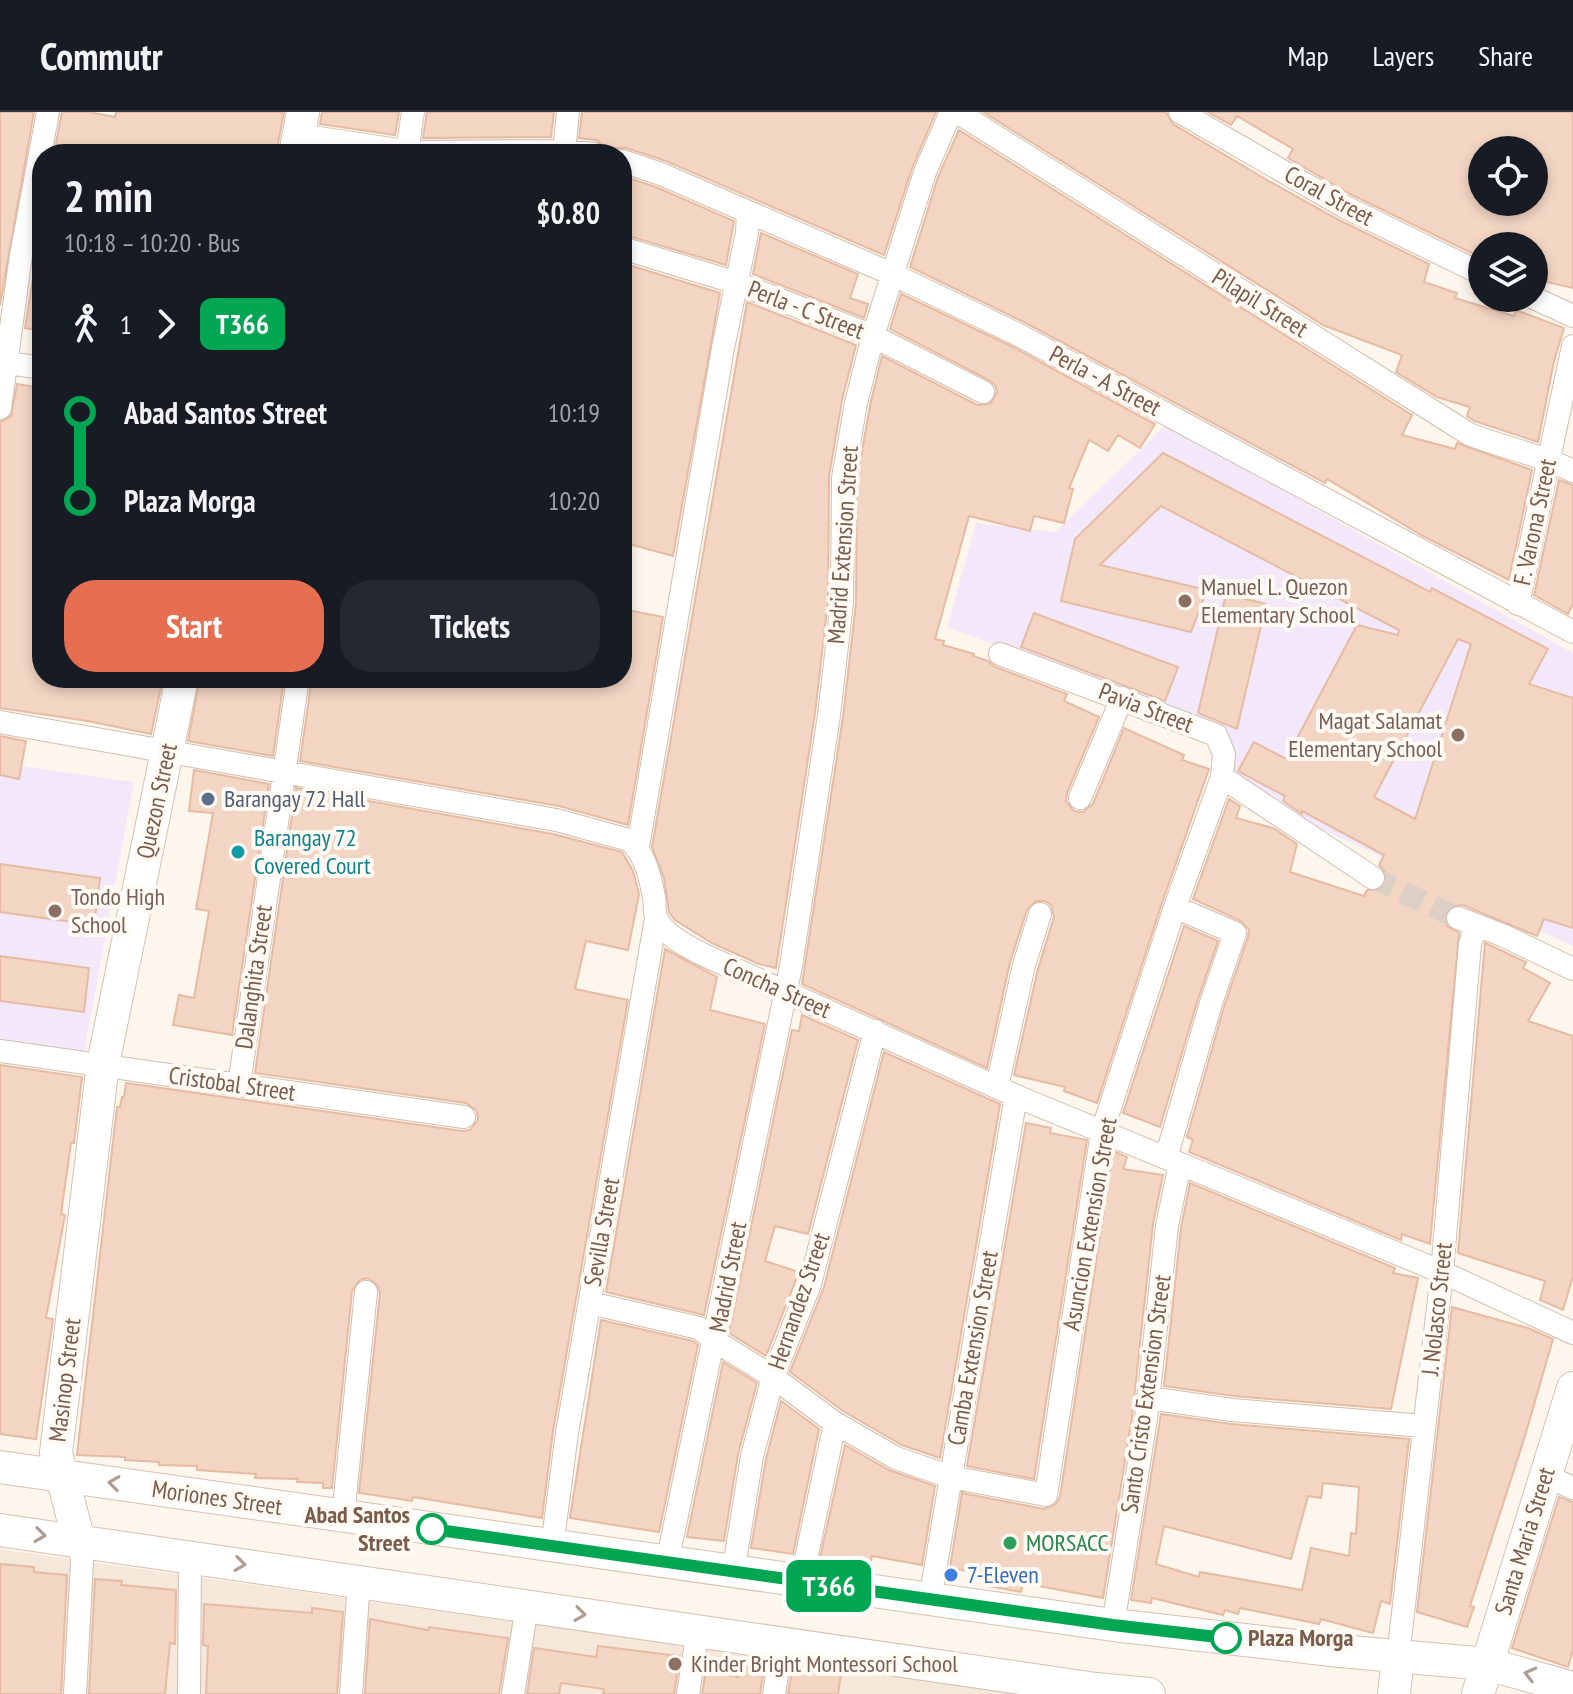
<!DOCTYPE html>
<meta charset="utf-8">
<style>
:root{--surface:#171b24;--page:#242831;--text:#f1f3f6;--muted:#9ea1a6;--line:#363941;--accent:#e76f51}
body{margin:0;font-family:"PT Sans Narrow",sans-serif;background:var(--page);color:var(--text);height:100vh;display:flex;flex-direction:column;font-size:30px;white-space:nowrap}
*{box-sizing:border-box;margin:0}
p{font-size:26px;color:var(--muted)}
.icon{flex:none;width:44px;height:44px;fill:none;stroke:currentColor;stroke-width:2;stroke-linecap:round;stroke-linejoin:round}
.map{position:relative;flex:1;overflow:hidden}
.sheet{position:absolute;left:32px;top:32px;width:600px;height:544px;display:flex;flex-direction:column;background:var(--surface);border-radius:32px;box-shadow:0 4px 12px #0003}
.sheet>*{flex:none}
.badge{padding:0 16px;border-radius:12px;font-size:28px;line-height:52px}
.tools{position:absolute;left:1468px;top:24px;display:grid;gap:16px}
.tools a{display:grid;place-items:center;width:80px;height:80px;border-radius:50%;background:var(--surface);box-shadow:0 4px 12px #0003;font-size:40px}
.map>.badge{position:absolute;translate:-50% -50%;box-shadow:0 0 0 4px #fff}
.legs{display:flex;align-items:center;gap:12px;height:88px;padding:0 32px;font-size:26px}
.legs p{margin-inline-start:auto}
.summary{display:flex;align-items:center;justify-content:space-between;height:136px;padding:0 32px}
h1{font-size:44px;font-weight:800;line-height:60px}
.button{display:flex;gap:16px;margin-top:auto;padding:16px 32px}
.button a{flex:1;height:92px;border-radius:32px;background:var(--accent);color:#fff;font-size:32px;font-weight:800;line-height:92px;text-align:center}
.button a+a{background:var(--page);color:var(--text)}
ul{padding:0 32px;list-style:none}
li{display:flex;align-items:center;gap:28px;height:88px;font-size:30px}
li i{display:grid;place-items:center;width:12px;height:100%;margin:0 10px;background:currentColor}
li i::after{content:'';width:20px;height:20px;margin:-10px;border:6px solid;border-radius:50%;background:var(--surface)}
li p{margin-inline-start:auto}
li:first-child i{background:linear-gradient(#0000 50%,currentColor 0)}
li:last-child i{background:linear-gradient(currentColor 50%,#0000 0)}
header{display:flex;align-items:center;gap:48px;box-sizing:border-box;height:112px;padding:0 40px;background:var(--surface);border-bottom:2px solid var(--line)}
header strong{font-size:38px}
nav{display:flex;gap:44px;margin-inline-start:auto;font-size:28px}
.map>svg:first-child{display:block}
.residential{fill:#f5e8da}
.education{fill:#f3e8fa}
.building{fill:#f3d5c3;stroke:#e6bba3;stroke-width:2;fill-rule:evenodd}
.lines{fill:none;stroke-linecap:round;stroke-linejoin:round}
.street-tunnel{stroke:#dcd0c4;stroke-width:22;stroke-dasharray:22 11;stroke-linecap:butt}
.street-casing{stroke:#d1beb0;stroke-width:24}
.secondary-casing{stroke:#d6c0b0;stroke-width:34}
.street{stroke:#fff;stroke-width:22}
.secondary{stroke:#fff;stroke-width:32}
.oneway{stroke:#af9d94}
.line-1-casing{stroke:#fff;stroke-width:18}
.line-1{stroke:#00a651;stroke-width:12}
.education-dot{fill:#8d6e63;stroke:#fffaf3;stroke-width:3}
.service-dot{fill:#5c6f8a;stroke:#fffaf3;stroke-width:3}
.culture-dot{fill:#0f9aa8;stroke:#fffaf3;stroke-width:3}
.stop-1-dot{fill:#fff;stroke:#00a651;stroke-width:4}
.leisure-dot{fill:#2e9e5b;stroke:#fffaf3;stroke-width:3}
.shop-dot{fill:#3f7fe0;stroke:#fffaf3;stroke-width:3}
.labels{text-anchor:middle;stroke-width:8;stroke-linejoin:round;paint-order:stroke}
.street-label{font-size:24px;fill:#7a5c4d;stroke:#fffaf3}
.education-label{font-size:24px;fill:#785e54;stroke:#fffaf3;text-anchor:start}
.service-label{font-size:24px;fill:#4e5e75;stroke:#fffaf3;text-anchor:start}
.culture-label{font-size:24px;fill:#0d838f;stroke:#fffaf3;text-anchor:start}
.stop-label{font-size:24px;font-weight:bold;fill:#7a5c4d;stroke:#fffaf3;text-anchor:end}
.leisure-label{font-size:24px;fill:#27864d;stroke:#fffaf3;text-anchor:start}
.shop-label{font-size:24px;fill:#366cbe;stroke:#fffaf3;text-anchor:start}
</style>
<header>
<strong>Commutr</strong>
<nav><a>Map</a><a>Layers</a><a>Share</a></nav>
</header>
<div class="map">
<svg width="1573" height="1582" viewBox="0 0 1573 1582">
<rect width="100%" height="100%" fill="#fdf6ec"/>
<path class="residential" d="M0,1437L1022,1582H0Z"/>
<path class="education" d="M1166,313L1573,541V834L1298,706L1216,651L1227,621L947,515L976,411L1055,420Z
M0,651L134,670L84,940L0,928Z"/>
<path class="building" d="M0,0H34L0,193Z
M62,0H89L115,5L116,0H284L276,42H54Z
M322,0H399L395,23L320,12Z
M427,0H554L551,25L423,26Z
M582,0H936L912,56L884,143L666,49L626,36H606L596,28L579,26Z
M983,0H1166L1173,12L1267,68L1339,108L1429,152L1424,170L1457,181L1455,186L1514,204L1516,198L1564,216L1554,249L1538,330L1475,309L1467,304L1470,295L1437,285L1396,260L1402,243L1323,213Z
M1208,0H1573V176L1534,167V134H1482V146L1352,83L1288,46L1293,37L1237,4L1231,13ZM1482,38H1534V90H1482Z
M959,18L1412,303L1402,323L1455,337L1457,331L1532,358L1509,468L1423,424L1327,367L1325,371L1022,209L910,155L938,65Z
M622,64L656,75L734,109L726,153L622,122Z
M42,107V219L25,216Z
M761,121L858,162L850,186L868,192L864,206L753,162Z
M622,151L720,181L673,444L622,430Z
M901,182L1009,233L1155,312L1140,336L1118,323L1108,339L1089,328L1069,376L1073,377L1064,411L1034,404L1030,419L969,404L935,527L944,529L943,533L974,542L973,544L988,549L995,555L1067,582L1064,589L1099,605L1067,681L1066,689L1074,699L1083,700L1093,692L1124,616L1184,643L1182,648L1209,657L1162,791L1097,991L1064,979L1065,975L1014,963L1038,857L1054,805L1051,793L1045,789H1036L1027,798L1010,850L987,956L802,872L843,605L856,491L857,367L870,294L882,244L977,293L990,292L997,280L995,273L989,268L890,217Z
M747,190L856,233L842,288L829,364L828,489L815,601L776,856L759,852L712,831L675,808L669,800L664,766L652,735Z
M17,272L42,276V566H163L151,622L88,609L0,596V310L11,304Z
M1163,341L1430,480L1432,476L1548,537L1529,572L1573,586V816L1544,807L1537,824L1463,793L1450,795L1445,802L1447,814L1459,821L1430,1132L1402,1122L1401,1128L1189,1040L1193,1028L1187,1025L1224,895L1248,825L1249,818L1241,809L1193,787L1229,687L1240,694L1236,706L1273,716L1297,732L1290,760L1364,784L1367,778H1380L1387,768L1385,759L1379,753L1384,743L1302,699V702L1283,689L1285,684L1238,659L1254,630L1286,647L1357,513L1398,523L1399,518L1161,394L1100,453L1207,478L1191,520L1061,489L1075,427ZM1458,527L1471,532L1415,707L1374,685Z
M1559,368L1573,373V492L1568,502L1534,483Z
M1226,482L1266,492L1237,617L1198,601Z
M622,497L663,505L628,713L559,694L300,649L312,566H622Z
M1034,501L1178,555L1165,589L1021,535Z
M200,566L284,567L273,644L188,629Z
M0,624L26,629L19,667L0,663Z
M194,658L269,672L232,923L173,913L179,883L194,886L209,799L196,797L213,701L189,699Z
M296,676L553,722L622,740L633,759L639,782L628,838L586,829L575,877L628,888L553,1319L542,1406L413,1385L412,1389L359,1381L380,1181L378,1174L368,1166L360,1168L352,1179L332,1376H323V1371L297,1370L298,1367L255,1366L256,1362L197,1358V1354L159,1353V1350L125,1348V1345L77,1343L117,995H120L122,985H124L126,971L462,1019L470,1018L478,1008L477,999L466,991L255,961Z
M0,752L100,766L94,813L0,800Z
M1184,814L1218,829L1198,887L1160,1015L1123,1001Z
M1485,831L1526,850L1523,856L1550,871L1528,909L1573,924V1164L1563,1198L1540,1188L1545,1169L1458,1141Z
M665,837L717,865L710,898L765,912L704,1203L606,1180Z
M0,844L89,856L84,900L0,889Z
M802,903L858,928L808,1122L775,1114L765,1149L799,1160L766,1244L729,1221L792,918L799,919Z
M884,940L1000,992L940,1346L902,1333L843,1299L790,1260L824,1175Z
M0,953L82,965L74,1031H71L61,1102L65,1103L46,1206L53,1207L36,1327L0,1322Z
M1026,1011L1051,1016L1050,1021L1087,1028L1034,1367L967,1354Z
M1113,1039L1127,1045L1123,1057L1163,1063L1153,1112L1132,1305L1103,1486L1023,1471L1021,1480L983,1473L985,1462L950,1456L962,1381L1044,1397L1056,1392L1060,1385Z
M1190,1071L1395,1156L1393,1161L1418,1166L1391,1297L1234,1284L1164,1274L1181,1116Z
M1452,1195L1528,1216L1553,1227L1525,1324L1470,1494L1474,1495L1467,1515L1417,1500Z
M601,1208L693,1229L698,1233L659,1420L570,1406Z
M723,1250L757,1271L738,1342L724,1429L687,1425Z
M781,1289L819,1317L793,1442L751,1436L766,1347Z
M1161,1302L1231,1312L1409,1327L1390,1492L1381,1489L1373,1521L1321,1507L1319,1512L1240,1496L1238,1502L1225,1498L1223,1503L1152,1486L1151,1491L1131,1488ZM1323,1371L1359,1375L1356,1422L1351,1421L1349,1444L1311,1436L1302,1478L1200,1460L1199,1465L1156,1452L1164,1414L1291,1447L1308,1384L1321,1386Z
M845,1333L889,1358L935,1374L922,1453L872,1444L870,1453L820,1446Z
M1559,1385L1573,1390V1538L1568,1555L1512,1536Z
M0,1452L34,1455V1460L67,1463L61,1582H0Z
M95,1467L122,1469L121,1473L176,1478L175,1532L170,1531L165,1582H89Z
M204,1492L312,1501V1496L343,1500L337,1582H206L208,1534L203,1533Z
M370,1507L428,1518L429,1515L508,1526L499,1582H365Z
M598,1534L680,1544L674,1582H603L604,1577L561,1571L559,1582H527L534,1536L596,1545Z
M741,1551L764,1556L760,1582H702L706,1558L738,1565Z
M810,1556L841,1561L838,1582H788L792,1559L809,1561Z"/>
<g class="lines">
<path class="street-tunnel" d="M1373,766L1458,806"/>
<g class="street-casing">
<path id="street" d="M957,0L1469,322C1503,336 1540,342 1573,359
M1180,0L1345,95L1482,162
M299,23L411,40L564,39L594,42
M564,39L568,0
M407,40L413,0
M622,49L661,62L894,163L1015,221L1573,520
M622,136L737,171L873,224L983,280
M1534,186L1573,204
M0,250L42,256
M0,296L21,143L48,0
M1518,492L1573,234
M0,610L556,708L629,728C645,742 650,764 654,785C655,791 654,799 656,805C663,823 690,836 706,844L1016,984L1442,1160L1573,1221
M1222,665L1373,766
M1080,686L1122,586
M638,735L723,236L747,121L748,100
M1458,806L1502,823L1573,857
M0,939L464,1005
M239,973L298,566
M997,975L1024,853L1040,802
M1166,1046L1211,891L1235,821L1175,795
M590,1191L699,1216L715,1229L773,1265L835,1311L896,1346L951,1365L1046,1383L1102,1020L1175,795L1222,665L1224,642L1216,623L1000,542
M1149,1286L1232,1298L1424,1314
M1546,1364L1573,1376
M343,1404L366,1180
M552,1435L567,1321L656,806
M667,1451L791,854L829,603L842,490L843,366L856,291L873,224L925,60L951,0
M733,1461L752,1344L773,1265L810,1172L875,919
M801,1470L835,1311
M930,1488L1016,984
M1113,1513L1146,1307L1167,1114L1180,1052
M1398,1545L1442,1160L1470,832L1473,823L1481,816
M75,1582L82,1449L79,1429
M189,1582L190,1445
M351,1582L359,1469
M513,1582L527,1494
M688,1582L698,1518
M774,1582L782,1531"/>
</g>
<g class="secondary-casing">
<path id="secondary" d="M295,42L303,0
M0,1355L1113,1513L1340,1539L1487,1552L1573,1576
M0,1418L1096,1577L1149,1582
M79,1429L56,1341L103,952L182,566
M1394,1582L1398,1545
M1478,1582L1573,1276"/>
</g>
<use href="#street" class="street"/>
<use href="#secondary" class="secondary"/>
</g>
<defs><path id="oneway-chevron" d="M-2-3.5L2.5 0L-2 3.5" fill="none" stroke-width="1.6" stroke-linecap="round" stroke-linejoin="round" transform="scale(2)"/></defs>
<g class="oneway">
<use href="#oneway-chevron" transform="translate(114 1371) rotate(-172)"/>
<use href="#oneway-chevron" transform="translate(40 1423) rotate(7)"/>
<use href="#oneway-chevron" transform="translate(240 1452) rotate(8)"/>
<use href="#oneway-chevron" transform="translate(580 1502) rotate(8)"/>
<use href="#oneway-chevron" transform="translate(1530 1562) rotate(-165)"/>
</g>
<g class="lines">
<g class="line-1-casing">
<path id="line-1" d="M432,1417L1113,1513L1226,1526"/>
</g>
<use href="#line-1" class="line-1"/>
</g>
<g class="education-dot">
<circle cx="1185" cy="489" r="8"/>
<circle cx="1458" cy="623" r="8"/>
<circle cx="55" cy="799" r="8"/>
<circle cx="675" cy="1552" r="8"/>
</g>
<circle class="service-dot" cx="208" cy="687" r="8"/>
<circle class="culture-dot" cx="238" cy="740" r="8"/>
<g class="stop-1-dot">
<circle cx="432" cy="1417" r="14"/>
<circle cx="1226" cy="1526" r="14"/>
</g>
<circle class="leisure-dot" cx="1010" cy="1431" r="8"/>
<circle class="shop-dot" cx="951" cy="1463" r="8"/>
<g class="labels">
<g class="street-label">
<text transform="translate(1329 84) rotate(29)" y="8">Coral Street</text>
<text transform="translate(1260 191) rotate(32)" y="8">Pilapil Street</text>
<text transform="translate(806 198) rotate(21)" y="8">Perla - C Street</text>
<text transform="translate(1105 269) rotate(28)" y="8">Perla - A Street</text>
<text transform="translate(1535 410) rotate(-78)" y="8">F. Varona Street</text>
<text transform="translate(843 433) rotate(-86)" y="8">Madrid Extension Street</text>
<text transform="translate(1146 596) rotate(21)" y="8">Pavia Street</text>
<text transform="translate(157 689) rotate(-78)" y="8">Quezon Street</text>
<text transform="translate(254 865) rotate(-82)" y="8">Dalanghita Street</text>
<text transform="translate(777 876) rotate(24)" y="8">Concha Street</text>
<text transform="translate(232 972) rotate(8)" y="8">Cristobal Street</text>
<text transform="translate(1090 1112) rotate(-80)" y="8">Asuncion Extension Street</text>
<text transform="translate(602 1120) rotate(-80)" y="8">Sevilla Street</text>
<text transform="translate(728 1165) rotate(-79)" y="8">Madrid Street</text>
<text transform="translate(799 1189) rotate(-71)" y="8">Hernandez Street</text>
<text transform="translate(1437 1197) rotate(-84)" y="8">J. Nolasco Street</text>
<text transform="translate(973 1236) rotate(-80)" y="8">Camba Extension Street</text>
<text transform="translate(65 1268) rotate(-83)" y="8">Masinop Street</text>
<text transform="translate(1146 1282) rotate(-82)" y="8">Santo Cristo Extension Street</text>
<text transform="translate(217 1386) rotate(8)" y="8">Moriones Street</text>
<text transform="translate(1525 1429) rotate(-73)" y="8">Santa Maria Street</text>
</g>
<g class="education-label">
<text x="1201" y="483">Manuel L. Quezon<tspan x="1201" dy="28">Elementary School</tspan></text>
<text x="1442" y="617" text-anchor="end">Magat Salamat<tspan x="1442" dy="28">Elementary School</tspan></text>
<text x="71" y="793">Tondo High<tspan x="71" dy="28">School</tspan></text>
<text x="691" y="1560">Kinder Bright Montessori School</text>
</g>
<g class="service-label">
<text x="224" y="695">Barangay 72 Hall</text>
</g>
<g class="culture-label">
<text x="254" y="734">Barangay 72<tspan x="254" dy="28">Covered Court</tspan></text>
</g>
<g class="stop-label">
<text x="410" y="1411">Abad Santos<tspan x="410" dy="28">Street</tspan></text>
<text x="1248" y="1534" text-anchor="start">Plaza Morga</text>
</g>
<g class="leisure-label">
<text x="1026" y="1439">MORSACC</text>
</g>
<g class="shop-label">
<text x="967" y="1471">7-Eleven</text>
</g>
</g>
</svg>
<div class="tools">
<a><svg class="icon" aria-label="locate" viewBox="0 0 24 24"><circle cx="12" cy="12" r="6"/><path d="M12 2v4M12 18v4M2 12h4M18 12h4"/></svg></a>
<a><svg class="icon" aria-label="layers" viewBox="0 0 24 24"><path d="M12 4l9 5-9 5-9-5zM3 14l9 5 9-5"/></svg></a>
</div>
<b class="badge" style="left:829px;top:1474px;background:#00a651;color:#fff">T366</b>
<section class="sheet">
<div class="summary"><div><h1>2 min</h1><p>10:18 – 10:20 · Bus</p></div><b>$0.80</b></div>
<div class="legs"><svg class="icon" aria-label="walk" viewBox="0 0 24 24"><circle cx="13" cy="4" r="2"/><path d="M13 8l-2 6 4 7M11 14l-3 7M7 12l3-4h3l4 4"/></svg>1<svg class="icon" aria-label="forward" viewBox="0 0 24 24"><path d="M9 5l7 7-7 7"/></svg><b class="badge" style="background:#00a651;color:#fff">T366</b></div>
<ul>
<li><i style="color:#00a651"></i><b>Abad Santos Street</b><p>10:19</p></li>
<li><i style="color:#00a651"></i><b>Plaza Morga</b><p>10:20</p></li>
</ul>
<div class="button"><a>Start</a><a>Tickets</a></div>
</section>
</div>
